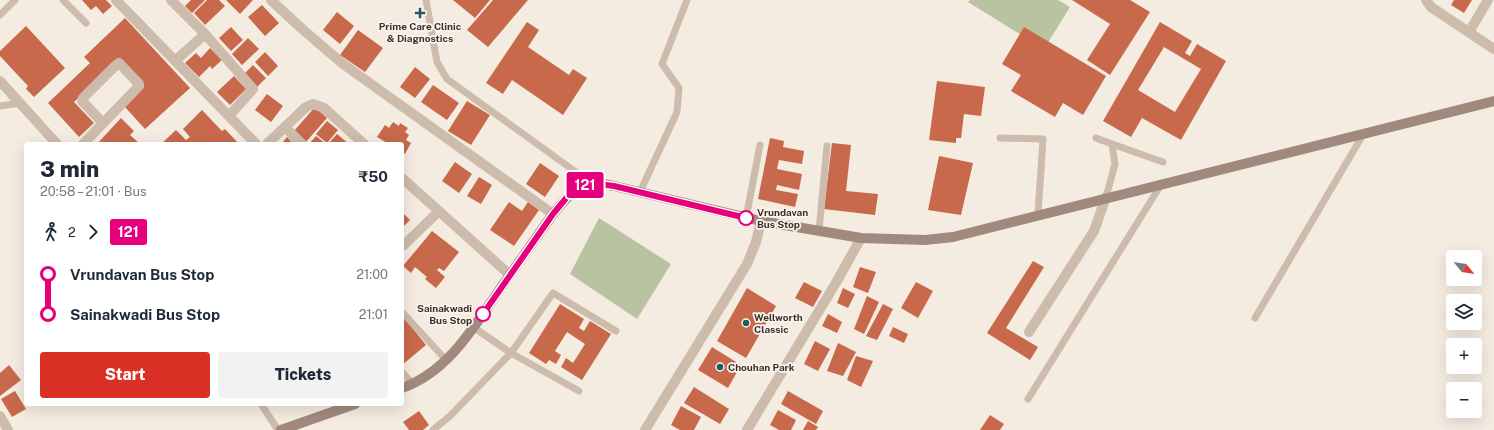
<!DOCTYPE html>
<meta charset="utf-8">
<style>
:root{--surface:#fff;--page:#f2f2f3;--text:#1f2937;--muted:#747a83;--accent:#d93025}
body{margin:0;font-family:"Public Sans",sans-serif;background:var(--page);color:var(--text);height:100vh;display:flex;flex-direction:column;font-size:15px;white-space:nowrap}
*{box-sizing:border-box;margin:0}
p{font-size:13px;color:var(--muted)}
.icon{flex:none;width:22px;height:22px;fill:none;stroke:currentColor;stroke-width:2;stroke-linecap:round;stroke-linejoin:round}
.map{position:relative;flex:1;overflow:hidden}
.side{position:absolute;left:24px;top:142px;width:380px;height:264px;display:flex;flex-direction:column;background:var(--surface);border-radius:4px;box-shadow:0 4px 16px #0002}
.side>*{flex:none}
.badge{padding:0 8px;border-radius:3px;font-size:14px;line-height:26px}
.needle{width:26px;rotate:120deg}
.fabs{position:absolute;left:1446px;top:250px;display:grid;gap:8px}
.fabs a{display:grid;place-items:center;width:36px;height:36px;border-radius:4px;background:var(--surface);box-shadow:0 4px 16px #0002;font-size:20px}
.map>.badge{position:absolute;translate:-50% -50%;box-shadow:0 0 0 2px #fff}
.legs{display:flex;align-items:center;gap:6px;height:44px;padding:0 16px;font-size:13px}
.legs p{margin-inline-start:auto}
.headline{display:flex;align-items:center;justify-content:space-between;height:68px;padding:0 16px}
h1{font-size:22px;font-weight:800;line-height:30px}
.primary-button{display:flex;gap:8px;margin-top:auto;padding:8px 16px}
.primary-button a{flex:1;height:46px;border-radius:4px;background:var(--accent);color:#fff;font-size:16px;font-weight:800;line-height:46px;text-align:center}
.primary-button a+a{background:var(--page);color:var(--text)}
ul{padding:0 16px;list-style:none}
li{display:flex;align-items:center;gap:14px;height:40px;font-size:15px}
li i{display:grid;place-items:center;width:6px;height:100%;margin:0 5px;background:currentColor}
li i::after{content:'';width:10px;height:10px;margin:-5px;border:3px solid;border-radius:50%;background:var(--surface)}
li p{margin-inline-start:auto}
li:first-child i{background:linear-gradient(#0000 50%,currentColor 0)}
li:last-child i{background:linear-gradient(currentColor 50%,#0000 0)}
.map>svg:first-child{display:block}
.green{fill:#b8c4a0}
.building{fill:#c8694b;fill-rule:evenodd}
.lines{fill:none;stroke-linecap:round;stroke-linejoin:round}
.lane{stroke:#cdbbac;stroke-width:7}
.street{stroke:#cdbbac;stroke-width:10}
.secondary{stroke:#a18a7d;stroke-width:10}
.line-1-casing{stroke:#fff;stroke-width:9}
.line-1{stroke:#e6007e;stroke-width:6}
.poi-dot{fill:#1f5a5e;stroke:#fbf5ee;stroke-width:1.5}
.stop-1-dot{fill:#fff;stroke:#e6007e;stroke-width:2}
.labels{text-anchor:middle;stroke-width:3.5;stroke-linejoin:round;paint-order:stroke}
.poi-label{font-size:10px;font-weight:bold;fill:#3b302b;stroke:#fbf5ee;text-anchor:start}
.stop-label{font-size:10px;font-weight:bold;fill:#3b302b;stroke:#fbf5ee;text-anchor:start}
</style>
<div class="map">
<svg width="1494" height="430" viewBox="0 0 1494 430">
<rect width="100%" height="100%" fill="#f4ebe1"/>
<path class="green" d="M970,0H1058L1070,7L1044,49L968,2Z
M599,218L671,264L637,319L570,274Z"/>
<path class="building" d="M82,0H106L112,6L103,14L96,6L91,10Z
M191,0H205L192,13L185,6Z
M207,0H219L225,6L205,25L194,13Z
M226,0H253L240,14Z
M453,0H490L475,18Z
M493,0H528L488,47L467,30Z
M1072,0H1130L1150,12L1110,75L1087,60L1110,24Z
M1454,0H1472L1464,13L1451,5Z
M262,5L279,23L265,36L248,17Z
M337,12L354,26L340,44L323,30Z
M125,18L190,88L145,129L124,106L144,87L119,59L74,102L94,123L79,137L48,103L90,63L84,57Z
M527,22L539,30L528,47L569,75L573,69L587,78L563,115L512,80L503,94L486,83Z
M1160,22L1192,41L1185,53L1190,56L1197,44L1226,61L1181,140L1142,118L1131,137L1103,121ZM1164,47L1201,69L1175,112L1138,90Z
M26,26L65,68L34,97L26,89L28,86L0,56V51Z
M231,27L243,40L231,51L219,38Z
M1024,27L1106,76L1083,115L1063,103L1055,117L1011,91L1021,75L1002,64Z
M358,30L383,48L365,72L340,55Z
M248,38L259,49L242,65L232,54Z
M210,48L222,60L212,69L210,66L199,77L185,63L196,53L201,58Z
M265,52L278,66L268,76L255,62Z
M253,65L266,78L256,88L243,75Z
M415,67L430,79L415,98L400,87Z
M234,76L246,89L230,105L217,92Z
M937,81L985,87L981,116L964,114L961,138H956V143L929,140Z
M433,85L459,103L447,120L421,102Z
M267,94L283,106L271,122L255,110Z
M467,101L490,115L471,145L448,131Z
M315,107L327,118L305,143L293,132Z
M202,110L222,131L225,129L239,144H161L176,130L186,140L190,137L183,129Z
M121,118L134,131L130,135L140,144H97Z
M327,121L338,130L327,143L316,134Z
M393,122L399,126L400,123L408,128L405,132L409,135L406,140L411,143L405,154L402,152V144H389L377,137L385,125L389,128Z
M337,134L349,144H328Z
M316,136L325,143L324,144H309Z
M287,137L294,144H281Z
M770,138L784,141L783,147L804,151L802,164L779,160L777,169L802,174L799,190L777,185L776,190L798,194L795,207L758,199Z
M832,143L851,145L846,191L878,194L875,215L824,209Z
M939,156L973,163L961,215L928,210Z
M455,162L472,174L459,193L442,181Z
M540,163L559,176L545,197L526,184Z
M479,177L492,185L481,204L467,196Z
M509,202L522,211L528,202L539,210L514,246L490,230Z
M402,212L410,220L402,228Z
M432,231L459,252L444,271L439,268L437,270L445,277L436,288L425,279L427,277L415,267L411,273L403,266Z
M1033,261L1044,267L1006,328L1038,347L1030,360L987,333Z
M860,267L876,272L868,293L853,287Z
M804,282L822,291L813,307L795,298Z
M916,282L933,291L918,318L901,308Z
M747,288L776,306L746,358L717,341Z
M843,288L855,294L848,308L837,303Z
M867,296L879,302L864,334L854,329Z
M560,304L584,319L579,328L584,331L590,321L611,334L582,380L561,367L566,358L573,363L585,344L567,332L555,351L561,355L556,364L549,360L546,364L529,353Z
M883,304L893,309L877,340L866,336Z
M828,314L842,322L837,333L822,326Z
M402,315L426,345L402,365Z
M893,327L908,334L904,343L889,336Z
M815,341L830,349L818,371L804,364Z
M838,343L856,352L843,376L827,371Z
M712,347L741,365L728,388L698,370Z
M856,356L873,361L861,387L847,380Z
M9,365L21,380L0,396V373Z
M694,387L729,409L720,424L684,403Z
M15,391L26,409L12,417L1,399Z
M788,391L823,411L816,424L781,404Z
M681,406L701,417L694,430H680L671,425Z
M778,410L796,420L791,430H779L770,425Z
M419,411L429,425L423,430H409L403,422Z
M990,415L1004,424L1000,430H980Z
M808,421L818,427L816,430H803Z"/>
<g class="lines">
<path class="lane" d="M63,0L86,23
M426,0L437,62L447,79L591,183
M0,15L15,0
M0,106L20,103
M1000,138L1043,139L1038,214
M1096,138L1112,144L1115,164L1106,197
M1112,144L1163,162
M640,192L677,112L679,88L662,64L687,0
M746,218L760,145
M819,231L827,146
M402,312L446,360
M1255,318L1364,133
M473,327L511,353L579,391
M402,372L412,383
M1028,399L1162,183
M261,404L278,430
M433,430L450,416L511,353L553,293L616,331"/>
<path class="street" d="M116,0L256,144
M171,0L205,34L253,89L229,116
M271,0L301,28L343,64L553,214
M1426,0L1431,7L1494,49
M1469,32L1488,0
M175,61L205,34
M0,81L57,144
M285,127L302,144
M83,144L139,86V84L119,63L114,67L83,98L82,101L103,123
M267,144L306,107L313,104L324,108L364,144
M402,178L510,275
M402,244L404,245L439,211
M1029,332L1094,231L1106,197
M0,416L8,430
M645,430L747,264L756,242L761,221
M747,430L837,281L861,238"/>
<path class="secondary" d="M402,388C448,372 474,327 500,289C518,264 535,239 553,214C562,203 577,184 592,183C599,182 607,185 614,186L761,221L861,238L925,240L953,237L1494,101
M281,430L355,404"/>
</g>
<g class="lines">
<g class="line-1-casing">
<path id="line-1" d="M483,314L553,214L567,197L578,188L591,183L614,186L746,218"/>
</g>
<use href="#line-1" class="line-1"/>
</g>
<g class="poi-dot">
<path d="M418 7h4v4h4v4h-4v4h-4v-4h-4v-4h4z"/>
<circle cx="746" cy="323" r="4"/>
<circle cx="720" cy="367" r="4"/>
</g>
<g class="stop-1-dot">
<circle cx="746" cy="218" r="7"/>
<circle cx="483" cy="314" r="7"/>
</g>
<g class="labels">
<g class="poi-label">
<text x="420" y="30" text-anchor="middle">Prime Care Clinic<tspan x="420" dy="12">&amp; Diagnostics</tspan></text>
<text x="754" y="321">Wellworth<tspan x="754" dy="12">Classic</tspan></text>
<text x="728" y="371">Chouhan Park</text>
</g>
<g class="stop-label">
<text x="757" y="216">Vrundavan<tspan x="757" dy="12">Bus Stop</tspan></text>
<text x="472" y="312" text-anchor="end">Sainakwadi<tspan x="472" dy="12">Bus Stop</tspan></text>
</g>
</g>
</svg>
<div class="fabs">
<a><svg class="needle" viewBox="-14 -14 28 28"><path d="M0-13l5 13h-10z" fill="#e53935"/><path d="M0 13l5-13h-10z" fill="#747a83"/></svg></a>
<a><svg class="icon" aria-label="layers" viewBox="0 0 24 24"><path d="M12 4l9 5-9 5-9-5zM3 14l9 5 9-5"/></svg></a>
<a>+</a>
<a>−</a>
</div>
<b class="badge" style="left:585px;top:185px;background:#e6007e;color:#fff">121</b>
<section class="side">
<div class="headline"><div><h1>3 min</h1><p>20:58 – 21:01 · Bus</p></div><b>₹50</b></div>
<div class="legs"><svg class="icon" aria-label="walk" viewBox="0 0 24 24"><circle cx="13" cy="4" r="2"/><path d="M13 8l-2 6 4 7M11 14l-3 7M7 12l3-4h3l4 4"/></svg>2<svg class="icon" aria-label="forward" viewBox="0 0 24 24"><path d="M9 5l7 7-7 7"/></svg><b class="badge" style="background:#e6007e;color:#fff">121</b></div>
<ul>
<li><i style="color:#e6007e"></i><b>Vrundavan Bus Stop</b><p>21:00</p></li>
<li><i style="color:#e6007e"></i><b>Sainakwadi Bus Stop</b><p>21:01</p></li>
</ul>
<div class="primary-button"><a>Start</a><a>Tickets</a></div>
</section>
</div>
